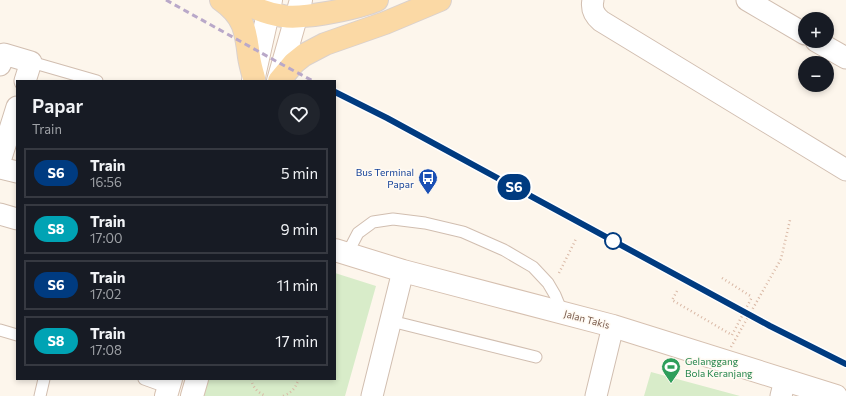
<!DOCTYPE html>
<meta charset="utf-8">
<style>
:root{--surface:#171b24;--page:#20242c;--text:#f1f3f6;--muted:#9ea1a6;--line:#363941}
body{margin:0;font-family:Commissioner,sans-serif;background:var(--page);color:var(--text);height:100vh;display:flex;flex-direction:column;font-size:15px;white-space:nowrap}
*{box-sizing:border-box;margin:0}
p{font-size:13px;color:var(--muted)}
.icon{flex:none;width:22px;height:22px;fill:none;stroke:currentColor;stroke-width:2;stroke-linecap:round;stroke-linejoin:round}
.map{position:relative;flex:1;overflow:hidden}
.panel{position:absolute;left:16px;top:80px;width:320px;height:300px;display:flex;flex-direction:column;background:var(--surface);border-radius:0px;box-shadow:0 2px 6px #0003}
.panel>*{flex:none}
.badge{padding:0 8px;border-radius:13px;font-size:14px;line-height:26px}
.controls{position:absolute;left:798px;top:12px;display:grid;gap:8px}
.controls a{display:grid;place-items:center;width:36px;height:36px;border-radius:50%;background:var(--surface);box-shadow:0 2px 6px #0003;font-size:20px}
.map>.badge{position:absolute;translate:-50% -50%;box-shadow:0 0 0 2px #fff}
.round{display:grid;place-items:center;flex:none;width:42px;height:42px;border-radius:21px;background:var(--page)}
.head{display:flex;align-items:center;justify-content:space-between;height:68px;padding:0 16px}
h1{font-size:19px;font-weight:600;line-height:30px}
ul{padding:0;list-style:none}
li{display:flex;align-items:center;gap:12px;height:50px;margin:0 8px 6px;padding:0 8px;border:2px solid var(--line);border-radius:0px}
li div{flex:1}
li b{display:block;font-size:15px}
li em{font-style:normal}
li .badge{min-width:44px;font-weight:700;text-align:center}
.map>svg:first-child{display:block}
.green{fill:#d8ecc9}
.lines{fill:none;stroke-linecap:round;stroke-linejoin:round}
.service-casing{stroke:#d1beb0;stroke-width:13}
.minor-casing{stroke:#d1beb0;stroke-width:23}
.secondary-casing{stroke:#d6c0b0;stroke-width:24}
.primary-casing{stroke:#dad1cd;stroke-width:24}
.path{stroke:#d9b8a5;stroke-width:2.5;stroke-dasharray:1 3;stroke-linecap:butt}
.service{stroke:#fff;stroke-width:11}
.minor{stroke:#fff;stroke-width:21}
.secondary{stroke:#fff;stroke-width:22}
.primary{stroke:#fbd9a5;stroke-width:22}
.rail{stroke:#b9a8c9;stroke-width:3;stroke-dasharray:6 4;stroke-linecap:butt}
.path-bridge{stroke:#d9b8a5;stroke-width:2.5;stroke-dasharray:1 3;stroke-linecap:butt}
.line-casing{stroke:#fff;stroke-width:9}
.line{stroke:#003b80;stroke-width:6}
.stop-dot{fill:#fff;stroke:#003b80;stroke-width:2}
.labels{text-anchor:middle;stroke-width:3;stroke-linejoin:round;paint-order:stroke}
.transit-label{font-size:10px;fill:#164399;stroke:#fffaf3;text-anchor:end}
.street-label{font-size:10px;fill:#7a5c4d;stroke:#fffaf3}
.leisure-label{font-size:10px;fill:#27864d;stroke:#fffaf3;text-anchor:start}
</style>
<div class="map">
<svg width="846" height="396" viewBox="0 0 846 396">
<rect width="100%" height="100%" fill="#fdf6ec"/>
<path class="green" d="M335,273L376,286L345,396H201L206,379H335Z
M651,372L740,396H644Z"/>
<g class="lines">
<g class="service-casing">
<path id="service" d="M31,62L97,81
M347,254L358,233L373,222L393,219L425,223L463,232L504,250L533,267L548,283L555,295L562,312
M391,321L536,357
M0,330L17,335
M144,379L169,388
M40,396L44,379"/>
</g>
<g class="minor-casing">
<path id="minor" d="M593,0C591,9 594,15 601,21L846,170
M747,0L805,34
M816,41L846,58
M0,65L4,54L31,62L25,81
M0,161L17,107
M0,168L17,172
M0,214L17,219
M372,396L403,271
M596,396L613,326
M781,396L785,380"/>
</g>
<g class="secondary-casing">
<path id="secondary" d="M253,81L271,0
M278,81L301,0
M335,250L403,271L613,326L836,396
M166,396L171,379
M192,396L197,379"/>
</g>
<g class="primary-casing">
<path id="primary" d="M221,0C244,16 246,31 249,57C250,64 252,71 254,78
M240,0C253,8 268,14 283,16C294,18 304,16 314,15C335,12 357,8 377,0
M279,81L294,63L304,55L325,44L385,23L440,0"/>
</g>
<path class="path" d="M559,273L576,239
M722,278L752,297
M677,291L672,300L732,335
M251,379C253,388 258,393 266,396
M283,396C293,392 295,388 299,379"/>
<use href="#service" class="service"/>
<use href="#minor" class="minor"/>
<use href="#secondary" class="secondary"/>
<use href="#primary" class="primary"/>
<path class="rail" d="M166,0L283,65L313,81
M335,92L387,119L770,327L846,364"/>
<path class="path-bridge" d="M732,335L752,297
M731,347L781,259L790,220"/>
</g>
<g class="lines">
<g class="line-casing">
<path id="line" d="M335,92L387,118L770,326L846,364"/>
</g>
<use href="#line" class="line"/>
</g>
<defs>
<g id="bus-pin" transform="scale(1)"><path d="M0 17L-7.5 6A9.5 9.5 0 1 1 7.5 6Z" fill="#1a4fb4" stroke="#fffaf3"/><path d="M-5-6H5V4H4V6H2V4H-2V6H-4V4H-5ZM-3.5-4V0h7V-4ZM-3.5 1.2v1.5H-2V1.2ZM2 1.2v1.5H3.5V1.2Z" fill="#fff"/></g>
<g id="stadium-pin" transform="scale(1)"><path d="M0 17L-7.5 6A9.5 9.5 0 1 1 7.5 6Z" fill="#2e9e5b" stroke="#fffaf3"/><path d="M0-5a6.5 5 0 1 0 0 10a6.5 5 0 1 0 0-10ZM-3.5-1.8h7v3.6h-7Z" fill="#fff"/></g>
</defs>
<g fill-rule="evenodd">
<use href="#bus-pin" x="428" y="178"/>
<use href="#stadium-pin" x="671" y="367"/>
</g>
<circle class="stop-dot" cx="613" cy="241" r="8"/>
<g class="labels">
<g class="transit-label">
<text x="414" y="176">Bus Terminal<tspan x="414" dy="12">Papar</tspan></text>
</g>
<g class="street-label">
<text transform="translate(587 319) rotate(15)" y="4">Jalan Takis</text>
</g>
<g class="leisure-label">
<text x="685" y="365">Gelanggang<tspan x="685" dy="12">Bola Keranjang</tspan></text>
</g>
</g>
</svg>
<div class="controls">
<a>+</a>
<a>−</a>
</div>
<b class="badge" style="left:514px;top:187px;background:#003b80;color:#fff">S6</b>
<section class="panel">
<div class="head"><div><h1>Papar</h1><p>Train</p></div><a class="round"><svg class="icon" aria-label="heart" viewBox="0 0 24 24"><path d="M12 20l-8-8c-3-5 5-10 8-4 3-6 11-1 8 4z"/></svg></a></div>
<ul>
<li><span class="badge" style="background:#003b80;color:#fff">S6</span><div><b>Train</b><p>16:56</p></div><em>5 min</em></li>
<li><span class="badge" style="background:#00a3b4;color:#fff">S8</span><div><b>Train</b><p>17:00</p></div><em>9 min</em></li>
<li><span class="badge" style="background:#003b80;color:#fff">S6</span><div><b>Train</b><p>17:02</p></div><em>11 min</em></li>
<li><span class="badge" style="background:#00a3b4;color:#fff">S8</span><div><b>Train</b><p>17:08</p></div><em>17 min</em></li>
</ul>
</section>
</div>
